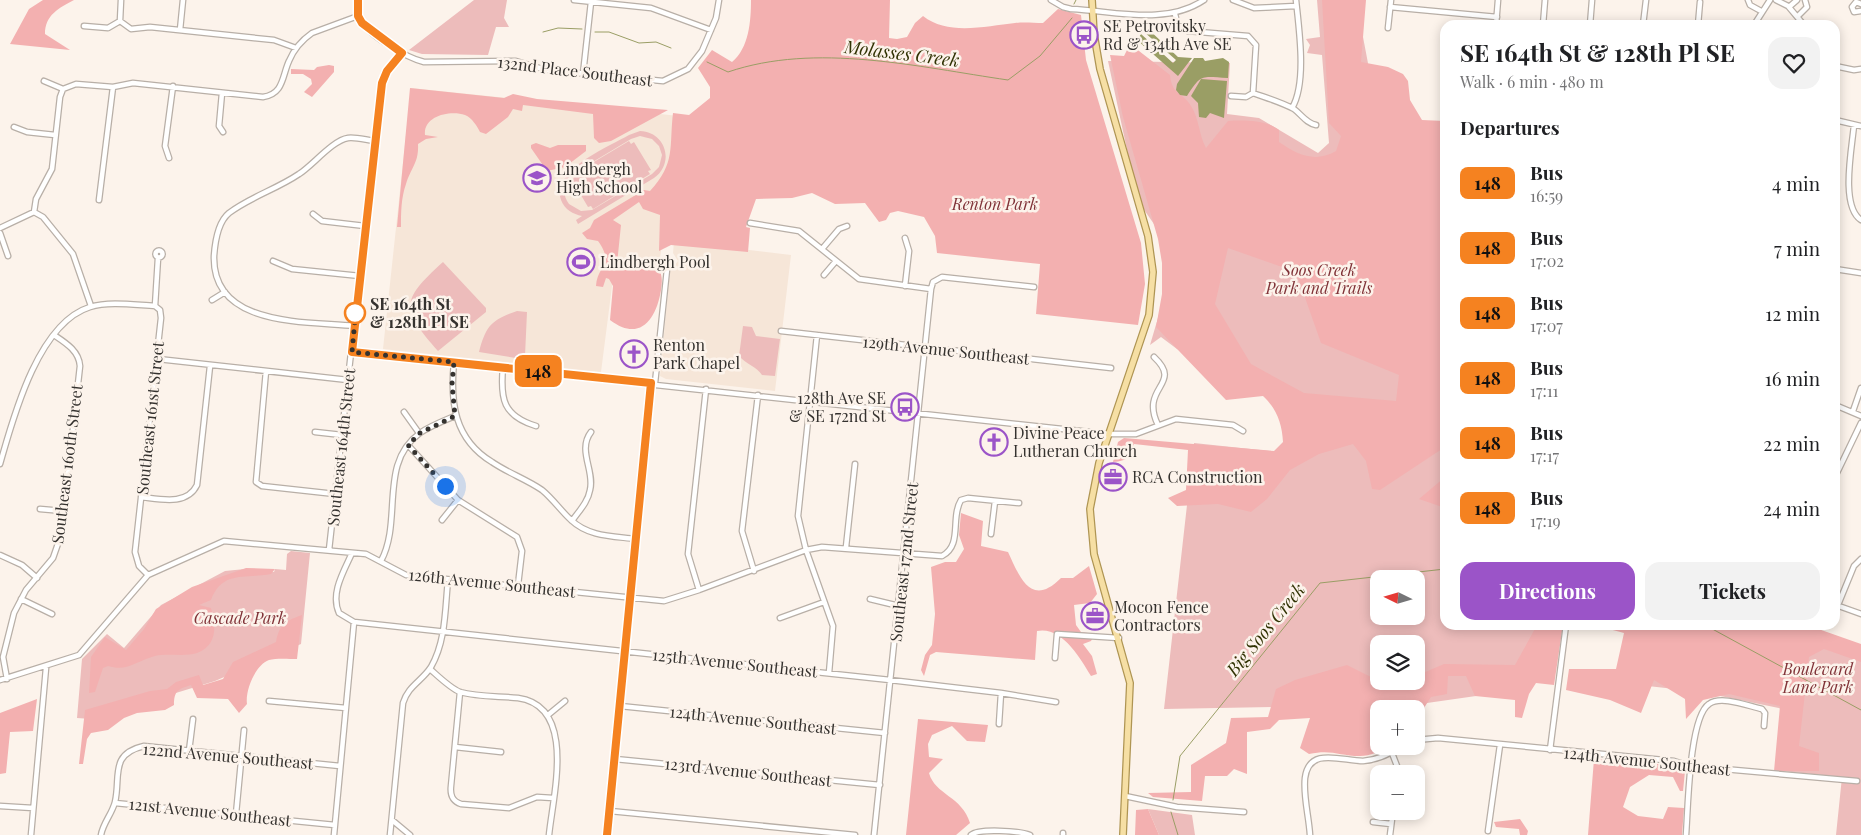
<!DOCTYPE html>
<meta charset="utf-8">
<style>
:root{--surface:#fff;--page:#f2f2f2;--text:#202124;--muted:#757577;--accent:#9b54c8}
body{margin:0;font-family:"Playfair Display",serif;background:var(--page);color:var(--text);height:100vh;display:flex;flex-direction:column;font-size:19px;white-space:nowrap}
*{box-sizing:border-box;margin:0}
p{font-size:16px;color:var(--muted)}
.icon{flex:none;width:28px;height:28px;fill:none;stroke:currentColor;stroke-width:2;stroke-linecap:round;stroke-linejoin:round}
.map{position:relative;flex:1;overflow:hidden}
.panel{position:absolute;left:1440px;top:20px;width:400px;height:610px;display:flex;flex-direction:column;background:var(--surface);border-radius:15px;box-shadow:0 2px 12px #0003}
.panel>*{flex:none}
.badge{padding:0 10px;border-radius:8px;font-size:18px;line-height:32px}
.needle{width:32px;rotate:275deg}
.controls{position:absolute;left:1370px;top:570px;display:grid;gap:10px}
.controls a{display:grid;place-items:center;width:55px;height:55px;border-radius:10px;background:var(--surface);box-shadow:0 2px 12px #0003;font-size:25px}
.you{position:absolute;width:25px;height:25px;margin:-12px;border:4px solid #fff;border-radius:50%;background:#1a73e8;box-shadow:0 0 0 8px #1a73e833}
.map>.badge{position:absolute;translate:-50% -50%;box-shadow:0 0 0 2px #fff}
h2{padding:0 20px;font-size:19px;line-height:45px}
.round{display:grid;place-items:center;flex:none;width:52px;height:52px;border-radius:15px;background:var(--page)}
.summary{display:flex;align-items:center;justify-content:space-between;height:85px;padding:0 20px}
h1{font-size:24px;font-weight:700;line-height:38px}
.action{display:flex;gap:10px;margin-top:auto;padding:10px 20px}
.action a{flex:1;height:58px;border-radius:15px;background:var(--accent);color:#fff;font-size:20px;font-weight:700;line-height:58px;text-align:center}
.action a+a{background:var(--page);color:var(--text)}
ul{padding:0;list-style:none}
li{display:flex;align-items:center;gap:15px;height:65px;padding:0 20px}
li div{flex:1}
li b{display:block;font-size:19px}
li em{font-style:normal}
li .badge{min-width:55px;font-weight:700;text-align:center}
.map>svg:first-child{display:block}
.built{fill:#f6e6d8}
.green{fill:#edbcbb;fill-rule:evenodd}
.forest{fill:#f3b0b0;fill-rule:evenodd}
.water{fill:#9a9e65}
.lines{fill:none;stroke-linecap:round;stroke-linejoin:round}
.stream{stroke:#9a9e65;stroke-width:1}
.minor-casing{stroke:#b8afa7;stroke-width:7}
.major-casing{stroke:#af9553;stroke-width:8}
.minor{stroke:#fff;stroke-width:4.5}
.major{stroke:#f6dfa4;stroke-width:5.5}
.line-casing{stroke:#fff;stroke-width:11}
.line{stroke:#f58220;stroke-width:8}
.walk{stroke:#35322f;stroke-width:5;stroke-dasharray:0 9}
.stop-dot{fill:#fff;stroke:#f58220;stroke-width:2.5}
.labels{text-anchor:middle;stroke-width:5;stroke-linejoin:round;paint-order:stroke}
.poi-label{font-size:16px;fill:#35322f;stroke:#fcf3eb;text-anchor:start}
.street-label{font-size:16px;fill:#35322f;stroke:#fcf3eb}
.park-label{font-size:16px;font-style:italic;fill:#803237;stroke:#fcf3eb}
.stop-label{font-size:16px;font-weight:bold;fill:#35322f;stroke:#fcf3eb;text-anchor:start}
.water-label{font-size:18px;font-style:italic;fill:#313304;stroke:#fcf3eb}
</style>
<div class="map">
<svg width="1861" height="835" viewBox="0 0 1861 835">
<rect width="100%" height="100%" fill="#fcf3eb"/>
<path class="built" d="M411,88L679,116L659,266L615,263L601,372L383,349Z
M674,241L791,255L775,391L666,379L660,376L670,271L678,261L673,253Z"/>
<path class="green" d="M474,0H507L504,18L509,27H496L488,55L422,54L409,50Z
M1317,0H1356L1378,116L1445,147V625H1554L1518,690L1420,704L1164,709L1194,443L1280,452L1287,445L1283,405L1177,349L1161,337L1150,345L1163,301L1164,259L1156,227L1138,201L1108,61L1230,63L1227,114L1259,118L1318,153L1329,143L1322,55L1307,53L1310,45L1306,39L1320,37ZM1379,579H1416V616H1379ZM1379,644H1416V681H1379Z
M640,131C666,132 675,163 654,178L578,224L576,220L582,216C573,214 565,210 561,200C550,171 608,147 629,135ZM640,136L652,139L659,146L662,155L659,167L652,174L592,210L581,211L569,204C562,194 563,185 571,175L631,139Z
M629,141L631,144L634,142L651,170L648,171L650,174L593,209L591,206L588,207L572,180L574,178L572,175Z
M443,262L486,308V312L438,351C400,308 401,300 443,262Z
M517,311L527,312L525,356L522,359L479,352C486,326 491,320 517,311Z
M743,326L752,327L756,336L780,339L775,376L762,375C757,367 746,364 739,356Z
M291,551L310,553L301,644L215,681L91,719L77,718L82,659L107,634L124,648L161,605L225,571L245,569L274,572L275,569L286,570L287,554Z
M1647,625L1861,649V835H1836L1842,777L1781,771L1788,710L1701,692L1639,685Z
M1148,809L1192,815L1195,835H1159Z"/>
<path class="forest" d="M43,0H74C59,8 45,15 45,34L70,50L10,44L29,9Z
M751,0H890L889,38L897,39L907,37L915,23L923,16C948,36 986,26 1015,23C1024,22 1034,23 1043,23L1058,9L1081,15L1086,60L1141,243L1145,284L1138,325L1036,314L1040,264L937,253L935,236L924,217L898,211L890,213L886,220L879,222L865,203L835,204L812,193L792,198L756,199L746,227L750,228L748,252L671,245L659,251L660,215L643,209L639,202L613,220L621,225L617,264L658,268C663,275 662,283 661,290C656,321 639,342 610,320L613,286L609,279L606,278L603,287L596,286C597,266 615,264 598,241L587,239L582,233L590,228L594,220L644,190L650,191C676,163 669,147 673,113L689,115L710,98V87L698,68L712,50L732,62C749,48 751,21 751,0Z
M1322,0H1366L1361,62L1388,67L1403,74L1408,81L1410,100L1422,120L1445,121V134L1440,140L1445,144V447L1380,490L1372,489L1366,461L1353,444L1319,454L1290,470L1267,499L1251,512L1218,504L1177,506L1168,498L1186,490L1188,450L1134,444C1130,457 1128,461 1113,462L1118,442L1124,438L1274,451L1283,442C1282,424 1277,409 1263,396L1226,400L1156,327L1162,294V263L1158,239L1123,117L1110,55L1124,56L1130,44L1170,75C1172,96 1183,92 1191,106C1199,118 1199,135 1206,148L1228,121C1244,120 1266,120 1279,130V142C1298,155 1315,163 1336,151L1341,136L1329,123ZM1228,248L1296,272L1321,343L1399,375L1396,401L1304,393L1251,364L1215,304Z
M329,65L334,66V72L312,97L304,92L312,84L311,79L303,74H291V69L314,70L317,67Z
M410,88L504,98L513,94L537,99L668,110L611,141L599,143L594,138L593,114L523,105L522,111L513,109L508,117L486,134L480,132C477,126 472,118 465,115C450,110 423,116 425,135L438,137L426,139L418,144C419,163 411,167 406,184C401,198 401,213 401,227H397Z
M536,143L550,148L558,145H586V151L565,167L547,171L531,148V145Z
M1445,477V508L1419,499Z
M961,513L983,521L981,546L1008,552C1020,578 1031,608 1061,578H1073L1089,566L1097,594L1090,603L1074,605L1076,625L1081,632L1095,634L1091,641L1083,644L1092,656L1097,674L1091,676C1080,658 1062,626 1037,631L1035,660L936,652L930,655L924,676L921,670L925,655L932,645L935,614L931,567L945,562H956L964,549L959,535Z
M246,568L275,569L271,574C246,579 222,570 211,600L199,605L211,608C216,625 218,645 197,653C186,657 167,653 155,656C136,661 128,672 108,666L103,668L95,692L89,693L91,657L105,637L126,650L144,629L156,609L192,587Z
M302,615L297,659C289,659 276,658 269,660C255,665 245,691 247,704L239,713L228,699L197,698L191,685C178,689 174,691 174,705L165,710L137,713L124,718L108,730L91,733L87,739L83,764H79L85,710L150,691L167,689L176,682L199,675L203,685L223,679L233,662L276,642C279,625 285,621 302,615Z
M1537,625H1563L1554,685L1536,683L1529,694L1522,718L1515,717V700L1475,696L1466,676H1448L1447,694L1431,697L1422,711L1425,730L1416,731V709H1379V746H1389C1381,751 1370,756 1360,756C1339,756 1332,749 1309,754L1300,748L1310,718L1279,720L1270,729L1247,732V774L1234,769L1227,776H1205L1202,801L1153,797L1148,793L1191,792V765L1226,743L1231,718L1268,717L1276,689L1295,680L1347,665L1391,687L1405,681H1416V676L1444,664L1515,665Z
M1594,625H1807L1861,644V662L1824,649L1809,657L1799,746L1819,753V771H1774L1780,706L1729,694L1703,700L1686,719L1685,699L1654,680L1641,713L1610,700L1566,690L1569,669H1616L1624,633Z
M37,699L33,731L10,732L6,773L0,774V713Z
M918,719L988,725L985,742L967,741L952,726L932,735L928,744L929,757L943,759L929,773C935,795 962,796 970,823L956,835H906Z
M1594,759L1671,765L1685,771L1683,791H1680L1673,777L1649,775L1630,787L1623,807L1638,816L1663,819L1668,807L1684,808L1682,835H1588Z
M1148,809L1159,835H1135L1136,810Z
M1520,819L1528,831L1527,835H1520L1519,829L1496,827L1494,822Z"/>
<path class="water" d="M1147,28L1178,57L1192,58L1178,76L1137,40L1141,34L1173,63L1176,60L1143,31Z
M1194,58H1203L1205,61L1223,58L1229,62L1228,78C1201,77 1202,73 1187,96L1180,95L1176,90L1177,84Z
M1201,79L1227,81L1224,118L1210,113L1206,118L1199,117L1198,103L1191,96Z"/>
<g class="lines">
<path class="stream" d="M1074,4L1076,0
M543,32L558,28L582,29
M595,32H609L639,43L656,42L671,48
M707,62L728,72C816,42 918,67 1008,80L1040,56L1072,18
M1705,625L1861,710
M1173,800L1180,756L1320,583L1445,569
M1171,812L1178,835"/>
<g class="minor-casing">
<path id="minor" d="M358,0C357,5 357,11 358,16C364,33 407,58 424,62L516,61L546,70L663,81L688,69L702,51L716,18L719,0
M574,0L651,8L711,30
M1051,0L1063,7L1071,9C1115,11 1165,26 1204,0
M1233,0L1254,8L1296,6
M1748,0L1750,5L1761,11
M1776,0L1788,6L1804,25
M1861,4L1856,2L1852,7L1854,12L1861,11
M1390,7L1497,17
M1789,7L1797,0
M1175,14L1177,22L1187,31L1248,36L1256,45L1253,93
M1798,16L1807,7L1805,0
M120,21L121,0
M1496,25L1498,0
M1543,25L1545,0
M1590,25L1592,0
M1643,25L1646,0
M1698,25L1700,2
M1754,25L1770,0
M84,26L108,28L120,21L131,29L150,27L274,40L296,48
M1388,28L1391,0
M180,30L183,0
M1835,66L1854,70L1861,69
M583,74L591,2
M44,81L63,89
M63,89L76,84L113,87L133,83L263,97C284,94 282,76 289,61C294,49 302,40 312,33L358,16
M222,93L219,126L223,132
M1253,93C1267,98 1281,102 1294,109C1302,115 1306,123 1316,125
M1231,96L1246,97L1253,93
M1292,108C1307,83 1299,29 1296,0
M1835,120L1861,126
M1854,125C1852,148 1840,206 1861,220
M14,127L27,132L55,135
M169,158L165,146L173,86
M99,200L113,87
M34,212L36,199L52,169L60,97L63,89
M34,212L43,217L73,254L91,306
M313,214L322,221L365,226
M750,223L799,231L859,279L931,289L933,282L942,277L1034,287
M0,228L34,212
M0,233L8,256
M905,238L909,251L905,286
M822,249L839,229L847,226
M155.5 254a3.5 3.5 0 1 1 7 0a3.5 3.5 0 1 1-7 0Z
M273,261L292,269L360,276
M1835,269L1861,273
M824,275L836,261
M212,300L225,292
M354,326C305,321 212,327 214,256C215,242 218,222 229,213C250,197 277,189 299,174C312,166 333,140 348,138C356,137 366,140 375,141
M781,331L1111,368
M817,335L798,516L806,550L833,626L829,673
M351,352L1109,434H1136L1176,419L1233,425L1243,431
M1154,357C1184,385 1139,386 1158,425
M158,359L348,380
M454,362C450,402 454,439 492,462C508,473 526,479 542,490C553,499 561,511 571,520C589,537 613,536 636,539
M503,367C500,399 503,416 536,426
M266,371L256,482L262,486L335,494
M655,383L668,260
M1835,405L1861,416
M1853,411L1861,388
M404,412L419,433
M315,432L342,435
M408,445L458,500L517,537L522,551L518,585
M0,464C13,418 38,323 90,307C109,301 135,305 155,306
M1835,477L1861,423
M141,497C160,499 187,506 197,485L210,366
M40,509L63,511
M442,520L458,500
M572,521C579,511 588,502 590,490C595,471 577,450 591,432
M991,534L995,501
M846,547L855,464
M329,550L381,83L387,71L401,53
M352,553C344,571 330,593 339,613L354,622L890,680L1001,693L1056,702
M0,555L22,565L37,578
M381,561C403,520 378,463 420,433C430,426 443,421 455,416
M754,571L742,531L758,395
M148,575L139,566L135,552L161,318L160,310L155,306L158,258
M699,590L688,554L706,389
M21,599L52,614
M870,599L899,606
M1836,605L1861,614
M1838,605L1854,566L1861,559
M780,618L824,602
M1055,658L1057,634L1119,638
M430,669C438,676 450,688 460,692C478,697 500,696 518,698C577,706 553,795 549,835
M7,679L3,657L14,613L26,590L53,558L61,535L80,366C79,351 66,343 54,335
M0,680L79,655L148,575L224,541L366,554L406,575L664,601L699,590L806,550L822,547L942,556C963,545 950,518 961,500L968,498L1019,503
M460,692L451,786C450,795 452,801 461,804L509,808L537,797L553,798
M269,701L346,708
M620,706L885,733
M548,715L565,701
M999,724L1001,693
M1416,740L1438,738L1674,761L1690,766L1857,781
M455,747L501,752
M1550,750L1566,625
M189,751L193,719
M1392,753L1397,766L1396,774
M615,759L880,785
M1416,795H1419
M1125,796L1177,807L1244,812
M115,803L335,825
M0,806L33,808
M610,811L855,835
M236,814L244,730
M392,820L410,835
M1373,822L1391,824
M1488,831L1500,745
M31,835L46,668
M101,835C103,823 112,814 115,802C121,777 109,754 144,746L340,766
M334,835L354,622
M390,835L403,703C408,686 422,681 431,667C446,641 445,609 448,580
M607,835L651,383
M874,835L931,289
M971,835C979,828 1020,831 1030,835
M1063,835V833
M1310,835C1309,817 1303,796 1305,778C1309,746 1342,761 1363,761C1377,760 1390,754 1402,746
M1390,835L1393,811
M1686,835C1688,810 1689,717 1709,704C1721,695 1748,706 1762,709L1765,713L1764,726"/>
</g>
<g class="major-casing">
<path id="major" d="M1092,0L1094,34L1100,69L1148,236L1153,272L1149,315L1099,463L1090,509L1094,554L1130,683L1123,835"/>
</g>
<use href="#minor" class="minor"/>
<use href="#major" class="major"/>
</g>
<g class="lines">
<g class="line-casing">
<path id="line" d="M358,0V16L362,23L402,53L387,71L382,83L352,352L651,383L607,835"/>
</g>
<use href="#line" class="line"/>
<path class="walk" d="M355,313L356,309L352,352L454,362L452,384L455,416L420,433L408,445L445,486"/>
</g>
<defs>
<g id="bus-ring" transform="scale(1.4375)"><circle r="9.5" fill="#fcf3eb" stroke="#9b54c8" stroke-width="1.5"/><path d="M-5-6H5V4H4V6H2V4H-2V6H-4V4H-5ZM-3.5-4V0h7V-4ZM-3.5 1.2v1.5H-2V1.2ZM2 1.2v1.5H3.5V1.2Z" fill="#9b54c8"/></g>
<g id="school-ring" transform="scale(1.4375)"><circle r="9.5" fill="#fcf3eb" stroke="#9b54c8" stroke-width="1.5"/><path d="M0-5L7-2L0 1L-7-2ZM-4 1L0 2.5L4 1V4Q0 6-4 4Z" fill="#9b54c8"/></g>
<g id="stadium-ring" transform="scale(1.4375)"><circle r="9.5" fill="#fcf3eb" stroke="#9b54c8" stroke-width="1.5"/><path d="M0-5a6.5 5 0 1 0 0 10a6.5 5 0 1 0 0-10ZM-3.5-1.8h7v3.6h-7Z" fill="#9b54c8"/></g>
<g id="church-ring" transform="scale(1.4375)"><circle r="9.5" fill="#fcf3eb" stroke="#9b54c8" stroke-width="1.5"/><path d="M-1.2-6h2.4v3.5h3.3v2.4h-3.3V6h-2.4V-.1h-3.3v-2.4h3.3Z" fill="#9b54c8"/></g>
<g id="office-ring" transform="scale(1.4375)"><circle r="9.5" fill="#fcf3eb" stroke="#9b54c8" stroke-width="1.5"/><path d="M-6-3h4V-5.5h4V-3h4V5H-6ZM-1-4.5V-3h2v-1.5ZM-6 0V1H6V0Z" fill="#9b54c8"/></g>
</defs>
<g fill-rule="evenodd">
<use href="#bus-ring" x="1084" y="35"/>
<use href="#school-ring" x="537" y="178"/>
<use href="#stadium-ring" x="581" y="262"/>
<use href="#church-ring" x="634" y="354"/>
<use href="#bus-ring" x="905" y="407"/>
<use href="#church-ring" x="994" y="442"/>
<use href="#office-ring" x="1113" y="477"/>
<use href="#office-ring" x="1095" y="616"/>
</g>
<circle class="stop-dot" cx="355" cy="313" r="10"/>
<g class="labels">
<g class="poi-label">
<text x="1103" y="32">SE Petrovitsky<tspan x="1103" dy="18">Rd &amp; 134th Ave SE</tspan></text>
<text x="556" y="175">Lindbergh<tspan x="556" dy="18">High School</tspan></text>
<text x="600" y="268">Lindbergh Pool</text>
<text x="653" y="351">Renton<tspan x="653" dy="18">Park Chapel</tspan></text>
<text x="886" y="404" text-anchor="end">128th Ave SE<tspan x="886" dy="18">&amp; SE 172nd St</tspan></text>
<text x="1013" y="439">Divine Peace<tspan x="1013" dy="18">Lutheran Church</tspan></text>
<text x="1132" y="483">RCA Construction</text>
<text x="1114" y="613">Mocon Fence<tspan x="1114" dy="18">Contractors</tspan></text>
</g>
<g class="street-label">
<text transform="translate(575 71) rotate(7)" y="6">132nd Place Southeast</text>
<text transform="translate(946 350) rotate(6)" y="6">129th Avenue Southeast</text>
<text transform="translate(150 418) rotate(-84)" y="6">Southeast 161st Street</text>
<text transform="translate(341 447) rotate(-84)" y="6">Southeast 164th Street</text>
<text transform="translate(67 464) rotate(-83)" y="6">Southeast 160th Street</text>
<text transform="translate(904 562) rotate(-84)" y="6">Southeast 172nd Street</text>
<text transform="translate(492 583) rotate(6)" y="6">126th Avenue Southeast</text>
<text transform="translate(735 663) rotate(6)" y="6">125th Avenue Southeast</text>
<text transform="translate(753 720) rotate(6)" y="6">124th Avenue Southeast</text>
<text transform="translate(228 756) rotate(5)" y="6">122nd Avenue Southeast</text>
<text transform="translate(1647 761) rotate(6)" y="6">124th Avenue Southeast</text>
<text transform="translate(748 772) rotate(6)" y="6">123rd Avenue Southeast</text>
<text transform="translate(210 812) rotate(6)" y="6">121st Avenue Southeast</text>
</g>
<g class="park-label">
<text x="995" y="210">Renton Park</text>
<text x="1319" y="276">Soos Creek<tspan x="1319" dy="18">Park and Trails</tspan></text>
<text x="240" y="624">Cascade Park</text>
<text x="1818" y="675">Boulevard<tspan x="1818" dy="18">Lane Park</tspan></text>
</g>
<g class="stop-label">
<text x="370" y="310">SE 164th St<tspan x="370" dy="18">&amp; 128th Pl SE</tspan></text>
</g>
<g class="water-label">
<text transform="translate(902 54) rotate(7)" y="6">Molasses Creek</text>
<text transform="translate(1266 630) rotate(-51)" y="6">Big Soos Creek</text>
</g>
</g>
</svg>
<div class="controls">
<a><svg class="needle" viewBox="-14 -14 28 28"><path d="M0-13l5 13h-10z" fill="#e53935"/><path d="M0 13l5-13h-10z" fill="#757577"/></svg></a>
<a><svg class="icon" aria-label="layers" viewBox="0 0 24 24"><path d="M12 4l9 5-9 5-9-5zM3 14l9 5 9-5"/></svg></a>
<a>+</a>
<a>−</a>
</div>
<div class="you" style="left:445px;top:486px"></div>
<b class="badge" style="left:538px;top:371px;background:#f58220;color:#111">148</b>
<section class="panel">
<div class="summary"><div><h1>SE 164th St &amp; 128th Pl SE</h1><p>Walk · 6 min · 480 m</p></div><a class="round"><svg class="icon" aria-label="heart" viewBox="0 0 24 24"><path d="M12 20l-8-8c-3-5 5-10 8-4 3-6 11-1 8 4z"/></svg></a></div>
<h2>Departures</h2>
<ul>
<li><span class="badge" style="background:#f58220;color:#111">148</span><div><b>Bus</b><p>16:59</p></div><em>4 min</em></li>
<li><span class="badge" style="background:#f58220;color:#111">148</span><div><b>Bus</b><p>17:02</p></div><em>7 min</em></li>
<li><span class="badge" style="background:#f58220;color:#111">148</span><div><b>Bus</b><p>17:07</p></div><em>12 min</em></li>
<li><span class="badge" style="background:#f58220;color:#111">148</span><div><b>Bus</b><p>17:11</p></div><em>16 min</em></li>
<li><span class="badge" style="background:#f58220;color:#111">148</span><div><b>Bus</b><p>17:17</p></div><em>22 min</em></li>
<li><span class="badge" style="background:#f58220;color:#111">148</span><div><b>Bus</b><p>17:19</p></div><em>24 min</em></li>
</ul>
<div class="action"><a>Directions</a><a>Tickets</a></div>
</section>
</div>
